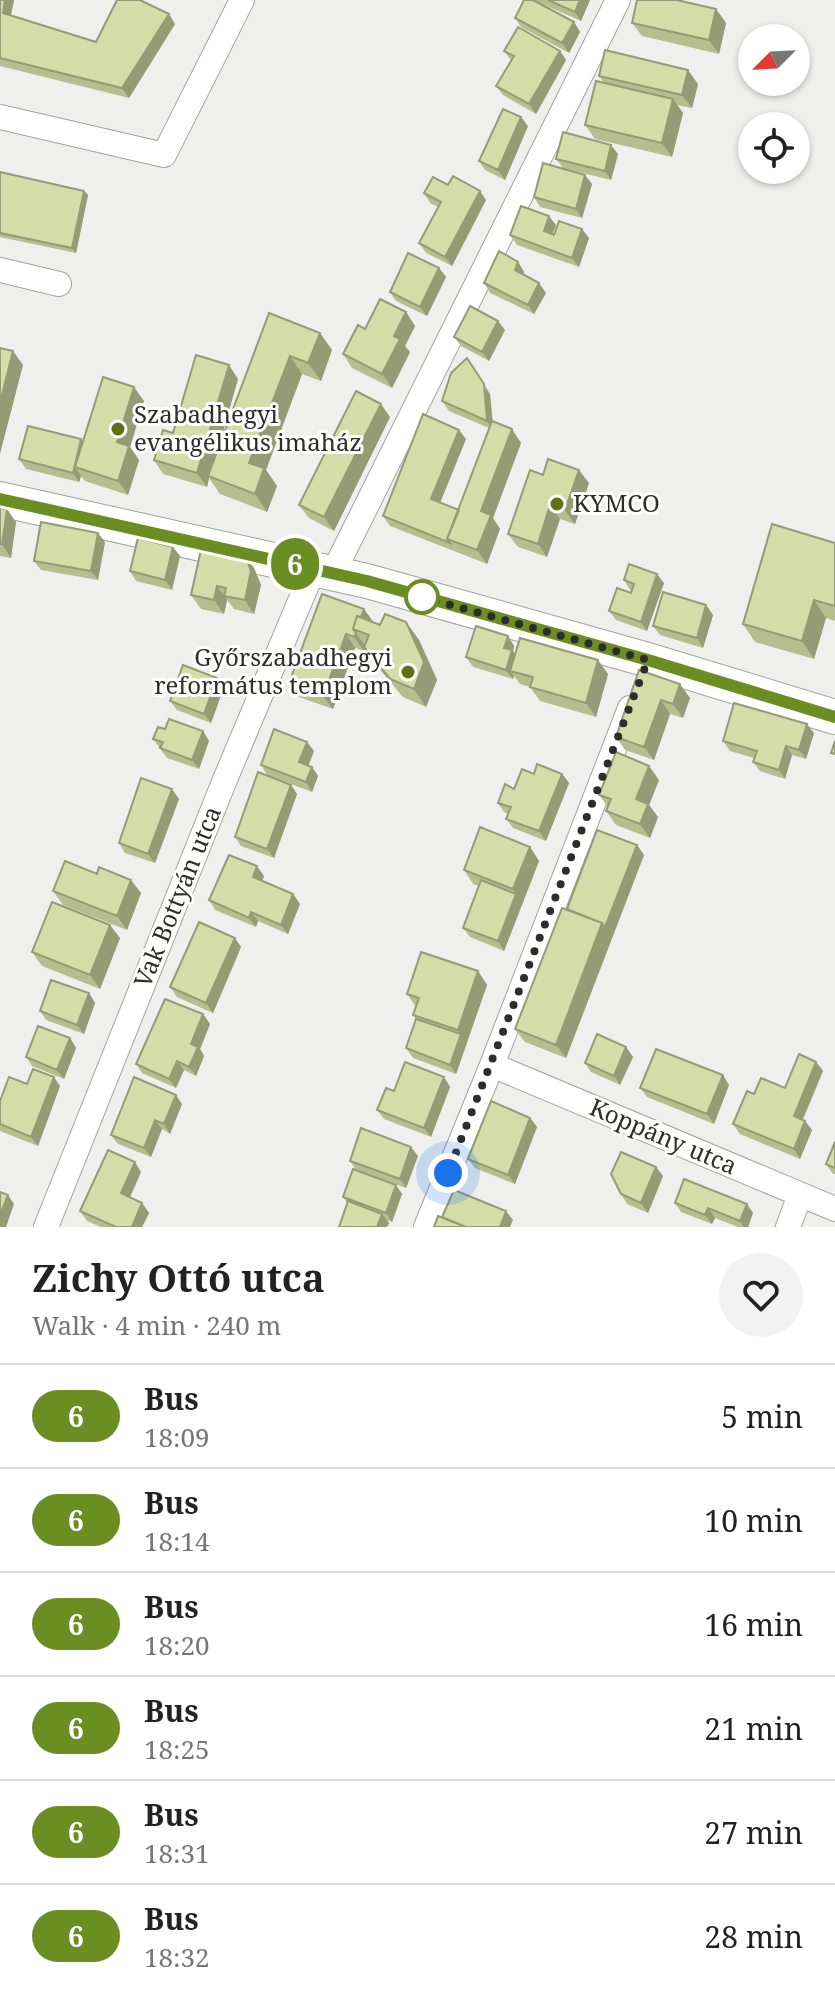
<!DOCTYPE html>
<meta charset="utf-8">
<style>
:root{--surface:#fff;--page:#f2f2f2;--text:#222;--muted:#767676;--line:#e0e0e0}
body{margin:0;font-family:"Noto Serif",serif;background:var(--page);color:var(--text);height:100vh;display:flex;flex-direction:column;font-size:30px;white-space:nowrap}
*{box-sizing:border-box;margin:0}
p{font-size:26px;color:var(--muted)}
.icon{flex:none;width:44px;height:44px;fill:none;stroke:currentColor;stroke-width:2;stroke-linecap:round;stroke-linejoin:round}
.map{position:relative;height:1227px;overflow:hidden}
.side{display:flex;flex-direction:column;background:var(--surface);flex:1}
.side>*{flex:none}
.badge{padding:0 16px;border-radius:26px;font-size:28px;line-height:52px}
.needle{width:52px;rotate:246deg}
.tools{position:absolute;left:738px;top:24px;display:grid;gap:16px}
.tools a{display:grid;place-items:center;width:72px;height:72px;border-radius:50%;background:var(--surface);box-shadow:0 2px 6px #0004;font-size:40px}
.you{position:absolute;width:40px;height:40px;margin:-20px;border:6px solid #fff;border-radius:50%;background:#1a73e8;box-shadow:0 0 0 12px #1a73e833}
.map>.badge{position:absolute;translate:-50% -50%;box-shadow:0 0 0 4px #fff}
.round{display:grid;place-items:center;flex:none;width:84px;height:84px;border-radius:42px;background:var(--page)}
.head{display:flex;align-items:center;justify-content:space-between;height:136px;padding:0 32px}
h1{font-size:38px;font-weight:700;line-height:60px}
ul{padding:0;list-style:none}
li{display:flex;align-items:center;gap:24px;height:104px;padding:0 32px;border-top:2px solid var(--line)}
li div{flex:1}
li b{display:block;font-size:30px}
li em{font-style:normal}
li .badge{min-width:88px;font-weight:700;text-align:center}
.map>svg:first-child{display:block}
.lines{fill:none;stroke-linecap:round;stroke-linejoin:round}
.street-casing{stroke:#a2a3a0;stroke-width:26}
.secondary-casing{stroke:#a2a3a0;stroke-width:36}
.street{stroke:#fff;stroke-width:24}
.secondary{stroke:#fff;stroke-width:34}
.wall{fill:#b6be90}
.shaded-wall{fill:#949b75}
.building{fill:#d4dda7;stroke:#949b75;stroke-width:2}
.line-casing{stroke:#fff;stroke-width:18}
.line{stroke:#6b8e23;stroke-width:12}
.walk{stroke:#2c2d2c;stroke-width:8;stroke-dasharray:0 14.4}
.poi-dot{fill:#646e16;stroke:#fffffe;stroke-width:3}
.stop-dot{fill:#fff;stroke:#6b8e23;stroke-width:4}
.labels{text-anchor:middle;stroke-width:6;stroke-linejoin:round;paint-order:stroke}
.poi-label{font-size:24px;fill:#2c2d2c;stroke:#fffffe;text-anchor:start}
.street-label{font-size:24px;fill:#2c2d2c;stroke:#fffffe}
</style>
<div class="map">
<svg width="835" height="1227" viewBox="0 0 835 1227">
<rect width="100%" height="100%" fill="#eff0ed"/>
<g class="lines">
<g class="street-casing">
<path id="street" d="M0,117L164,155L242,0
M0,270L59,284
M333,573L618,0
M492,1065L835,1209
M46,1227L224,782L314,568
M426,1227L492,1065L630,708
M788,1227L800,1195"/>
</g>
<g class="secondary-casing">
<path id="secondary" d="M0,499L367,581L648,660L835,717"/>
</g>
<use href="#street" class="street"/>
<use href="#secondary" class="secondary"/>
</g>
<path class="wall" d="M0,0H14L11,16L96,42L175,24L129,98L0,66Z
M533,0H590L581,21Z
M716,9L726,23L719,54L642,36L632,23Z
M515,18L574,22L580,32L569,53L521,27Z
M504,51H560L566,60L536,114L503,95L496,86L511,60Z
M599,76L698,84L692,108L677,105L683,113L672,157L595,139L585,125L604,83Z
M528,126L505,180L485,170L479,161Z
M618,154L611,180L563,168L556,159Z
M0,172L84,191L88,195L76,253L0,237Z
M592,184L582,218L540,207L534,197Z
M448,185L486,200L452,266L426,253L419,243L438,207L430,203L424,193Z
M556,225L552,234L589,238L579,267L517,245L510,235Z
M518,262L524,272L523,274L546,293L534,314L490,293L484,283Z
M439,268L446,277L427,316L396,301L390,292Z
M406,312L415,326L405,346L410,352L392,388L352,368L343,354L365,329Z
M269,313L320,333L332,350L321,381L302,374L266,470L277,486L267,512L220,494L209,478L207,487L163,474L154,460L173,433L238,379L217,452Z
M505,330L489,361L461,346L454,337Z
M490,394L493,422L521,443L493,518L500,529L487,564L390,526L383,516L466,439L440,502L459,510L489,428L449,411L442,401Z
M144,401L130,447L139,460L128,495L85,481L81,476L79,482L26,469L19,459L83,441Z
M390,417L334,531L309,518L299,505Z
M543,475L589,483L575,524L560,519L547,557L518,547L508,534Z
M0,508L16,522L11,558L0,556Z
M105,542L98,580L41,570L34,561Z
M835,543V621L826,618L814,659L755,642L743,624Z
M173,547L180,556L172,590L136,581L130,571Z
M254,568L261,585L254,614L234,609L227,600L224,614L201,609L191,595Z
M624,580L664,583L647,631L616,620L609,611L631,593L632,590H630Z
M706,605L713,615L703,648L660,635L653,626Z
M364,609L373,622L380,625L406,622L419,640L437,680L426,707L403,697L376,665L365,648L364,651L355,648L333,709L299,697L289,683Z
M508,636L514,646L513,651L515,654L608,674L596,717L540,701L530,687L520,684L514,676L513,679L473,667L466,657Z
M639,670L690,698L683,718L670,714L654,760L625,750L616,737Z
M217,678L224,687L211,723L177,710L170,701Z
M165,729L203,731L209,741L199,769L167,758L153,739Z
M814,733L806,759L792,755L785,779L760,771L753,762L754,758L730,751L723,741Z
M314,751L308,766L312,767L318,776L312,792L267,775L261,765Z
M534,774H562L569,783L546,841L513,828L506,819L508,814L504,812L498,803Z
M659,780L649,805L658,817L650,838L616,825L606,811L608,807L599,795Z
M291,785L297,794L274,858L241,846L235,837Z
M179,799L155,863L125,853L119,843Z
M637,845L644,855L566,1058L525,1042L515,1029L567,909Z
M530,847L539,861L504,951L470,937L463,928L479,886L473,884L464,870Z
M264,876L262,881L293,894L300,904L288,934L258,921L256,927L215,910L209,900Z
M53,891L141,893L127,930L63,905Z
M120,938L100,989L42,966L32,952Z
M241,947L213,1013L177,997L170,987Z
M478,971L487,985L456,1074L413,1058L406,1048L416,1019L413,1015L416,1007L407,994Z
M89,993L95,1003L84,1034L46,1020L40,1011Z
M203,1014L210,1024L200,1049L204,1056L196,1076L184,1070L176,1088L142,1073L136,1064Z
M70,1038L76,1048L64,1079L32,1066L26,1057Z
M626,1047L633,1057L620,1085L591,1072L585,1063Z
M816,1062L823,1071L803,1120L805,1121L812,1130L800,1159L740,1134L733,1124L754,1094L785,1088Z
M444,1077L450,1087L431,1137L384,1119L377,1110L394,1091Z
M27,1084L60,1086L38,1146L0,1131V1101Z
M729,1085L714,1124L647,1097L640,1088Z
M182,1104L170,1134L162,1129L151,1157L118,1144L111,1135Z
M530,1118L537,1127L515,1184L475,1168L468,1159Z
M835,1142V1174H833L826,1164Z
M418,1156L406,1188L356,1170L350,1161Z
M656,1167L663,1176L648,1213L627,1204L621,1194Z
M141,1172L130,1198L142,1203L149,1213L142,1227H101L87,1221L80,1211Z
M396,1185L402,1194L392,1222L386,1220L389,1223L387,1227H339L347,1203L343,1197Z
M675,1203L753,1213L748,1227H738L715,1218L712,1224L681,1212Z"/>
<path class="shaded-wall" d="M5,0H14L9,22L3,13Z
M580,0H590L581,21L575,12Z
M716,9L726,23L719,54L709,40Z
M169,14L175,24L129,98L122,88Z
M574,22L580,32L569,53L562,43Z
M560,51L566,60L536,114L529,104Z
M688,70L698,84L692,108L682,95Z
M673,99L683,113L672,157L662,143Z
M521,117L528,126L505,180L498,170Z
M611,145L618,154L611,180L605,171Z
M585,175L592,184L582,218L576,209Z
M84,191L88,195L76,253L72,248Z
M480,191L486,200L452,266L445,257Z
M549,216L556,225L550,241L544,231Z
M582,229L589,238L579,267L572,258Z
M518,262L524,272L521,279L515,270Z
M439,268L446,277L427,316L420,307Z
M539,283L546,293L534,314L528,305Z
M406,312L415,326L405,346L410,352L392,388L382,374L394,336Z
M498,321L505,330L489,361L482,352Z
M320,333L332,350L321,381L308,363Z
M13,351L23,365L0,454V403Z
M290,356L302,374L266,470L277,486L267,512L255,494L249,463Z
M467,358L490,394L493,430L487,421Z
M229,365L238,379L210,477L208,476L209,478L207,487L197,473Z
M134,387L144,401L130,447L139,460L128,495L118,481L117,442Z
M381,404L390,417L334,531L324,517Z
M512,429L521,443L493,518L500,529L487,564L477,550L481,511Z
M459,430L466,439L438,508L431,499Z
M81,439L88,449L75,467L81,476L79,482L73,473Z
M579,470L589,483L575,524L565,510Z
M550,505L560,519L547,557L538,544Z
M7,509L16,522L11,558L2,544Z
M98,533L105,542L98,580L91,571Z
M173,547L180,556L172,590L165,580Z
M245,555L254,568L261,585L254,614L245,600Z
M657,574L664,583L647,631L641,622Z
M217,586L227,600L224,614L214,600Z
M814,600L826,618L814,659L802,641Z
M706,605L713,615L703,648L697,638Z
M364,609L374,623L357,630Z
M406,622L419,640L437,680L426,707L414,689Z
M356,633L365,646L364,651L354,637Z
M346,634L355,648L333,709L323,696Z
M508,636L514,646L513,651L519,660L510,671L514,676L513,679L506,670L504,648Z
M598,660L608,674L596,717L586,703Z
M217,678L224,687L211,723L204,714Z
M680,684L690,698L683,718L673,704Z
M661,700L670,714L654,760L644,747Z
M807,724L814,733L806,759L799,750Z
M203,731L209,741L199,769L192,760Z
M307,742L314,751L306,772L299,762Z
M786,746L792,755L785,779L779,770Z
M649,766L659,780L649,805L658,817L650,838L640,824L636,799Z
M312,767L318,776L312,792L306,782Z
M562,774L569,783L546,841L539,831Z
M291,785L297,794L274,858L267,849Z
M172,789L179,799L155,863L148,854Z
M637,845L644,855L566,1058L556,1045L602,923Z
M530,847L539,861L504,951L498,941L516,894L513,889Z
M257,866L264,876L260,886L253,877Z
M131,880L141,893L127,930L117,916Z
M293,894L300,904L288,934L281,925Z
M251,912L258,921L256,927L249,918Z
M110,925L120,938L100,989L90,975Z
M235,938L241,947L213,1013L206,1003Z
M478,971L487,985L456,1074L450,1065L461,1034L458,1030Z
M89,993L95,1003L84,1034L77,1025Z
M203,1014L210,1024L200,1049L204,1056L196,1076L189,1067L191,1044Z
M70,1038L76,1048L64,1079L57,1070Z
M626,1047L633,1057L620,1085L614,1076Z
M177,1061L184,1070L176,1088L169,1079Z
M816,1062L823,1071L800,1125L794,1116Z
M723,1075L729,1085L714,1124L707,1114Z
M54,1077L60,1086L38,1146L31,1137Z
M444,1077L450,1087L431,1137L424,1128Z
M176,1095L182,1104L170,1134L164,1124Z
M530,1118L537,1127L515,1184L508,1175Z
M155,1120L162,1129L151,1157L144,1148Z
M805,1121L812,1130L800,1159L794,1149Z
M411,1147L418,1156L406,1188L400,1179Z
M135,1162L141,1172L127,1203L121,1193Z
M656,1167L663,1176L648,1213L641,1203Z
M396,1185L402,1194L392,1222L386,1213Z
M8,1195L14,1204L6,1227H0V1215Z
M142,1203L149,1213L142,1227H132Z
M747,1204L753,1213L748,1227H744L740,1221Z
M708,1208L715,1218L712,1224L705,1215Z
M506,1211L513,1220L510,1227H500Z
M382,1214L389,1223L387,1227H377Z"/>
<path class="building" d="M0,0H5L3,13L96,42L117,0H140L169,14L122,88L0,58Z
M524,0H533L574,22L562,43L515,18Z
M548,0H580L575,12Z
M637,0H677L716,9L709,40L632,23Z
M518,27L560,51L529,104L496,86L514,56L504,51Z
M605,50L688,70L682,95L599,76Z
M596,81L673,99L662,143L585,125Z
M503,109L521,117L498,170L479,161Z
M563,132L611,145L605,171L556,159Z
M543,163L585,175L576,209L534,197Z
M0,172L84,191L72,248L0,233Z
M453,176L480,191L445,257L419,243L441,202L424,193L433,177L448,185Z
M521,206L549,216L544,231L554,235L559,221L582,229L572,258L510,235Z
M499,251L518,262L515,270L539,283L528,305L484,283Z
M408,253L439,268L420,307L390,292Z
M380,299L406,312L394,336L400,339L382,374L343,354L358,325L365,329Z
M470,306L498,321L482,352L454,337Z
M269,313L320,333L308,363L290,356L249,463L264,468L255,494L208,476Z
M0,348L13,351L0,403Z
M196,355L229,365L197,473L154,460L163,430L173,433Z
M467,358L484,384L487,421L442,401L451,373Z
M103,377L134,387L117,442L129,446L118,481L75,467Z
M356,391L381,404L324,517L299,505Z
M423,414L459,430L431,499L459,510L447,539L450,543L383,516Z
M492,421L512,429L481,511L491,515L477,550L447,539Z
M28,426L81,439L73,473L19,459Z
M548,459L579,470L565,510L550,505L538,544L508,534L530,470L543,475Z
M0,508L7,509L2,544H0Z
M41,522L98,533L91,571L34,561Z
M772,524L835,543V606L814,600L802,641L743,624Z
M138,538L173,547L165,580L130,571Z
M202,545L245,555L251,571L245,600L224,596L226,588L217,586L214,600L191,595Z
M629,564L657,574L641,622L609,611L617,588L631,593L634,584L624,580Z
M663,592L706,605L697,638L653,626Z
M322,594L364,609L361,617L357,616L353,629L356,633L354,637L346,634L323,696L289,683Z
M385,614L406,622L424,662L414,689L390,679L364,647L369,635L353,629L357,616L380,625Z
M476,626L508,636L504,648L512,650L506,670L466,657Z
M520,638L598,660L586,703L530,687L533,677L510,671Z
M183,665L217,678L204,714L170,701Z
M639,670L680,684L673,704L661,700L644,747L616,737Z
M734,703L807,724L799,750L786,746L779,770L753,762L757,751L723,741Z
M169,719L203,731L192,760L160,748L163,742L153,739L158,727L165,729Z
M274,729L307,742L299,762L312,767L306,782L261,765Z
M835,741V754L831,753Z
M616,752L649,766L636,799L648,804L640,824L606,811L611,799L599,795Z
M537,764L562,774L539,831L506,819L511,807L498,803L505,784L514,789L522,769L534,774Z
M258,772L291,785L267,849L235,837Z
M141,778L172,789L148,854L119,843Z
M480,827L530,847L513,889L464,870Z
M597,830L637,845L605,927L602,923L567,909Z
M229,855L257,866L253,877L293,894L281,925L251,912L249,918L209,900Z
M65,861L97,874L99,867L131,880L117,916L53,891Z
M481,880L516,894L498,941L463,928Z
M52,902L110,925L90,975L32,952Z
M562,908L602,923L556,1045L515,1029Z
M199,922L235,938L206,1003L170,987Z
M421,952L478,971L458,1030L413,1015L419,998L407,994Z
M51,980L89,993L77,1025L40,1011Z
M165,999L203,1014L191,1044L198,1047L189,1067L177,1061L169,1079L136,1064Z
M416,1019L461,1034L450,1065L406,1048Z
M38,1026L70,1038L57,1070L26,1057Z
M597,1034L626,1047L614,1076L585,1063Z
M656,1049L723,1075L707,1114L640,1088Z
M799,1054L816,1062L794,1116L805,1121L794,1149L733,1124L747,1091L754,1094L761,1078L785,1088Z
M405,1062L444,1077L424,1128L377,1110L386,1088L394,1091Z
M33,1069L54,1077L31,1137L0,1124V1101L9,1077L27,1084Z
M134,1077L176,1095L164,1124L155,1120L144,1148L111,1135Z
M491,1101L530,1118L508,1175L468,1159Z
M361,1128L411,1147L400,1179L350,1161Z
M835,1142V1168L826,1164Z
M108,1150L135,1162L121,1193L142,1203L132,1227H116L80,1211Z
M621,1152L656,1167L641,1203L621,1194L611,1174Z
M353,1169L396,1185L386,1213L343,1197Z
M684,1179L747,1204L740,1221L708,1208L705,1215L675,1203Z
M454,1190L506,1211L500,1227H466L442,1217Z
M0,1192L8,1195L0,1215Z
M348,1201L382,1214L377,1227H339Z
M438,1216L466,1227H434Z"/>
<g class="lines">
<g class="line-casing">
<path id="line" d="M0,499L367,581L648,660L835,717"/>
</g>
<use href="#line" class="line"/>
<path class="walk" d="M422,597L648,660L448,1173"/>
</g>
<g class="poi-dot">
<circle cx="118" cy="429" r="8"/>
<circle cx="557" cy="504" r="8"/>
<circle cx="408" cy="672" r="8"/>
</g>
<circle class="stop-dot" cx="422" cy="597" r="16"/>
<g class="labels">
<g class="poi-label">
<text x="134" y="423">Szabadhegyi<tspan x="134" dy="28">evangélikus imaház</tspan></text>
<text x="573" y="512">KYMCO</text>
<text x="392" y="666" text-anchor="end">Győrszabadhegyi<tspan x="392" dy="28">református templom</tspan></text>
</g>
<g class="street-label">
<text transform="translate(178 897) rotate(-68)" y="8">Vak Bottyán utca</text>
<text transform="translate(663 1137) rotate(23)" y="8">Koppány utca</text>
</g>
</g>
</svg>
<div class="tools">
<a><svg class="needle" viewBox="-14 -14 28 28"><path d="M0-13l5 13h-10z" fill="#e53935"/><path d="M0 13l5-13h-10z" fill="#767676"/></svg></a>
<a><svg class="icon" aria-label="locate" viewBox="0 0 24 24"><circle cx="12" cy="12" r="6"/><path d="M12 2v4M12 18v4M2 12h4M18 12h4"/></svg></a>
</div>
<div class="you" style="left:448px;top:1173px"></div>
<b class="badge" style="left:295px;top:564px;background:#6b8e23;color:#fff">6</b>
</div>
<section class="side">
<div class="head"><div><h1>Zichy Ottó utca</h1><p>Walk · 4 min · 240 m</p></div><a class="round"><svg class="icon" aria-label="heart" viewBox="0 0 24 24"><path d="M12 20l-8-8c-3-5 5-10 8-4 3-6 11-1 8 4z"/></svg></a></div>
<ul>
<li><span class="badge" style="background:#6b8e23;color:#fff">6</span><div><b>Bus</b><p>18:09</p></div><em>5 min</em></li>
<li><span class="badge" style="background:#6b8e23;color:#fff">6</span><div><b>Bus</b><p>18:14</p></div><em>10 min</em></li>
<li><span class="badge" style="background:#6b8e23;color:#fff">6</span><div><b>Bus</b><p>18:20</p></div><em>16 min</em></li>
<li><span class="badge" style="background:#6b8e23;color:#fff">6</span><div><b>Bus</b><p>18:25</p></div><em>21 min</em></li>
<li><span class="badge" style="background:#6b8e23;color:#fff">6</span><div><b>Bus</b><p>18:31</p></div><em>27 min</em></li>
<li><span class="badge" style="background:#6b8e23;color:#fff">6</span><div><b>Bus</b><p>18:32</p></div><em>28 min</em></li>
</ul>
</section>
